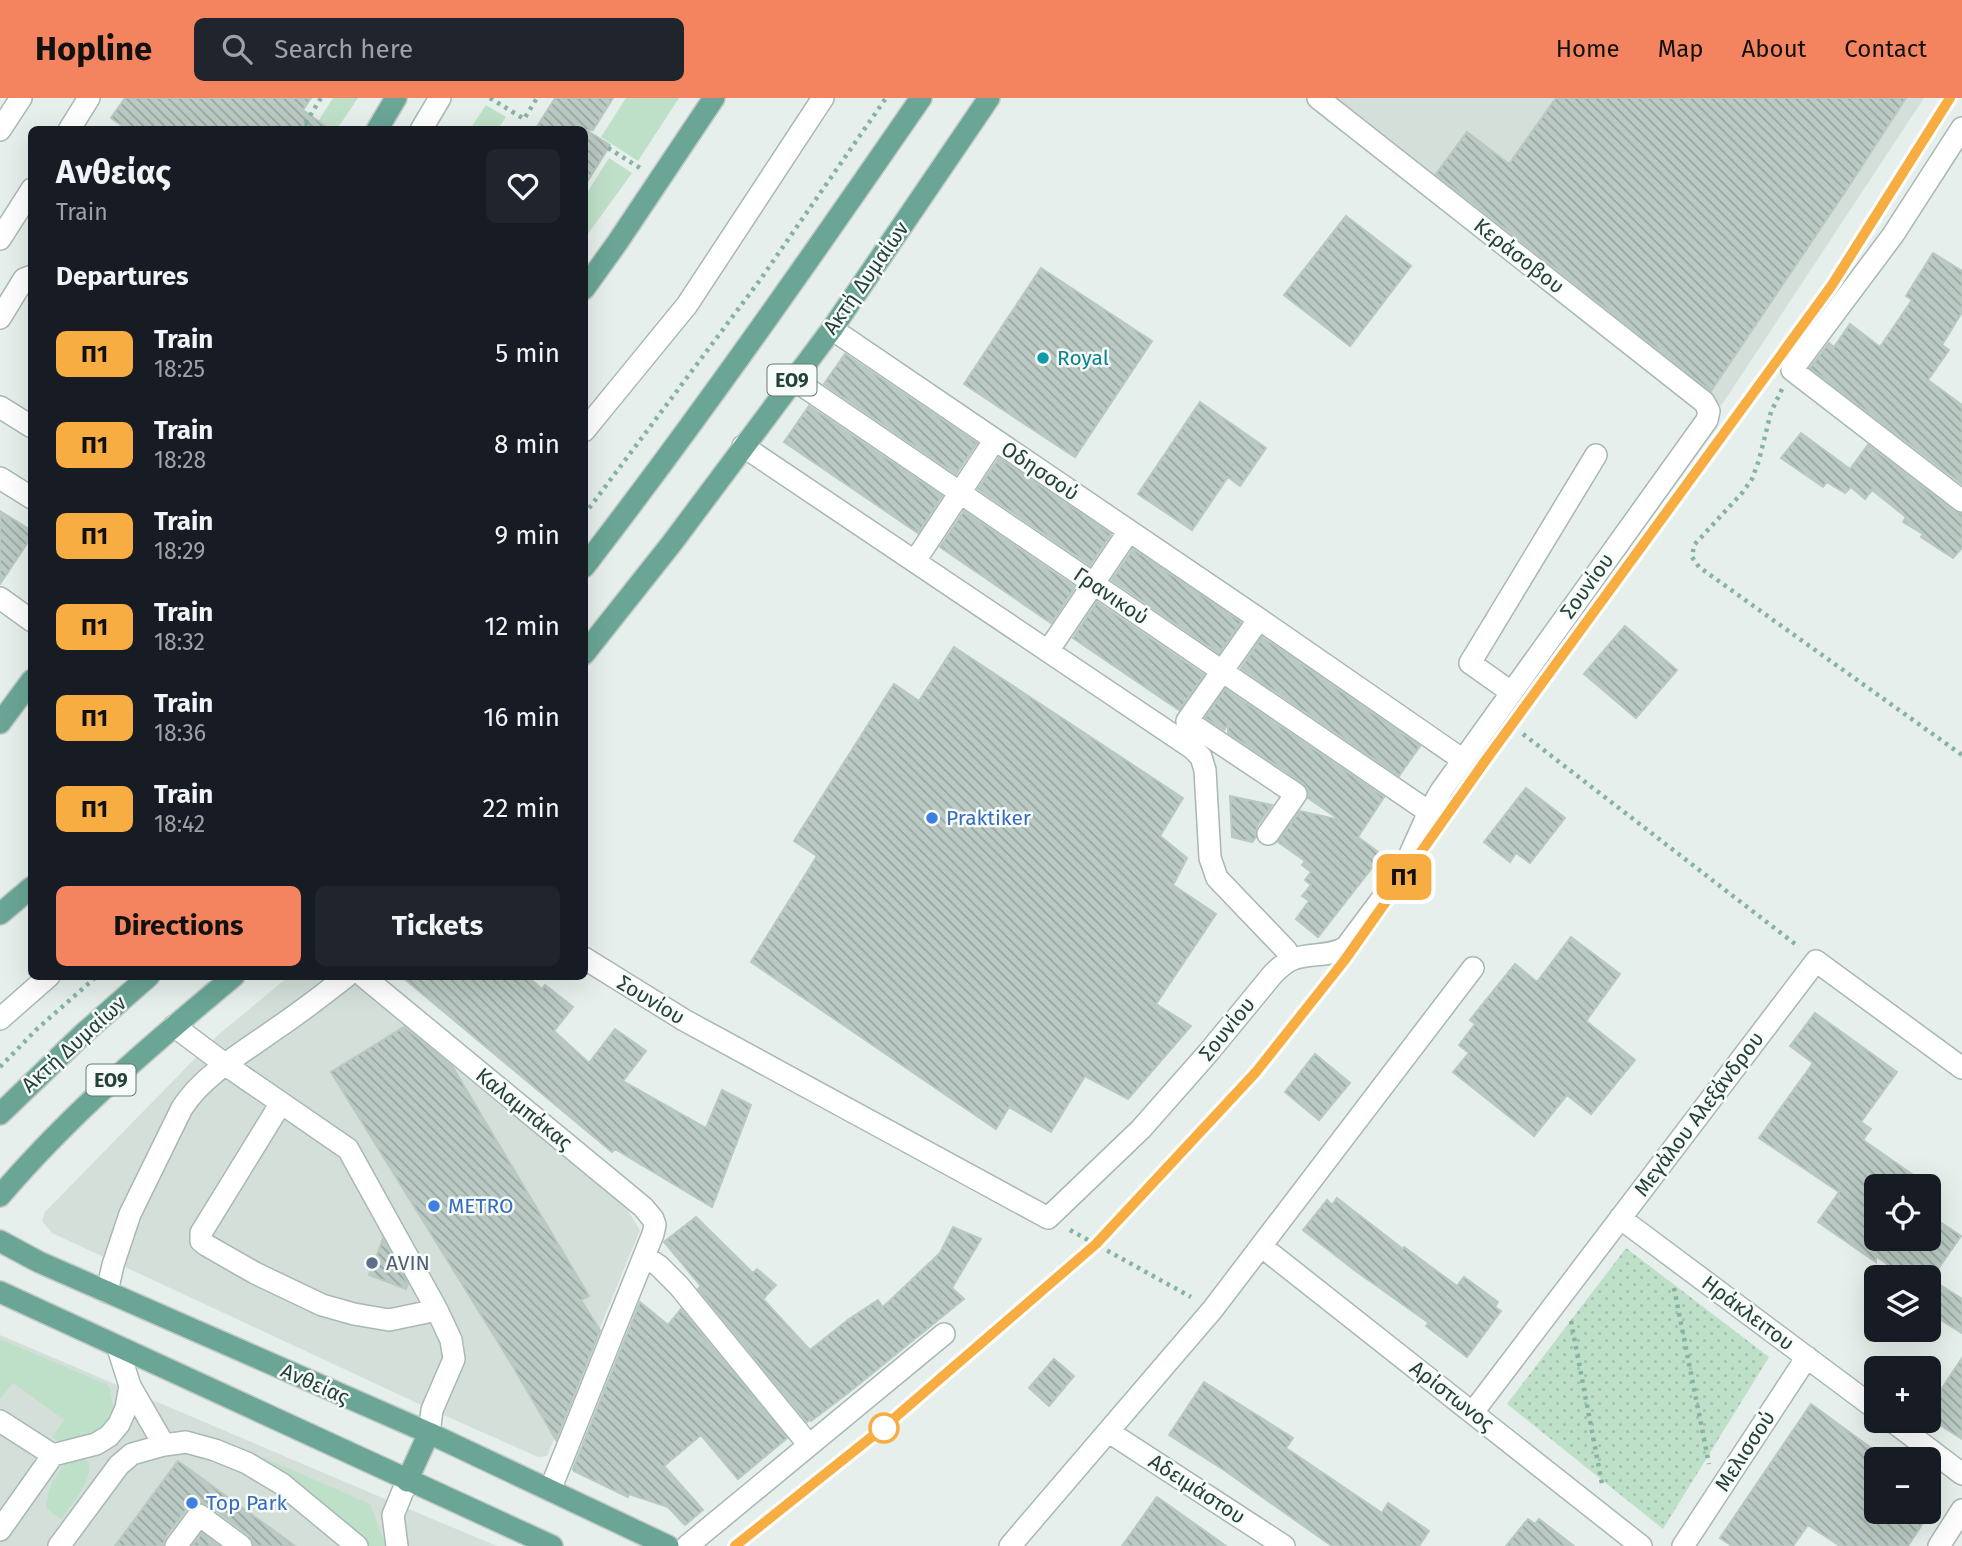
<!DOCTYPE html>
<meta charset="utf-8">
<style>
:root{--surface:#171b24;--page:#20242c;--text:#f1f3f6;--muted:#9ea1a6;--accent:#f4845f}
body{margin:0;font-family:"Fira Sans",sans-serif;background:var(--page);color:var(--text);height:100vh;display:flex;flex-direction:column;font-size:26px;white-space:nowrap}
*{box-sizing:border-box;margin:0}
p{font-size:23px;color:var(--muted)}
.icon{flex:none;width:38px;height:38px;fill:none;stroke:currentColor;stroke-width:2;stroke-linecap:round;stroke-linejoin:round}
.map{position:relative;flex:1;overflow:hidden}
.panel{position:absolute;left:28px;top:28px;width:560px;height:854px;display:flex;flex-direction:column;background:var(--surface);border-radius:10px;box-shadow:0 7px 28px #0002}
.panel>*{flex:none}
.badge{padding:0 14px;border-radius:10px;font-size:24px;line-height:46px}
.buttons{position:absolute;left:1864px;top:1076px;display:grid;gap:14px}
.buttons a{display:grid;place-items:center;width:77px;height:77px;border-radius:10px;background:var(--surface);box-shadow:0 7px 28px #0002;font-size:35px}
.map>.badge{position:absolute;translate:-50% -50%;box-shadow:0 0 0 4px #fff}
h2{padding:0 28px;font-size:26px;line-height:63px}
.round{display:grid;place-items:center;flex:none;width:74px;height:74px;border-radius:10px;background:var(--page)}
.overview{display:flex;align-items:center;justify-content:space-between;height:119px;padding:0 28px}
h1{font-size:33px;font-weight:700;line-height:52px}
.button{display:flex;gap:14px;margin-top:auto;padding:14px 28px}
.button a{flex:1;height:80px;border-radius:10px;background:var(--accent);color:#111;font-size:28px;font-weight:700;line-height:80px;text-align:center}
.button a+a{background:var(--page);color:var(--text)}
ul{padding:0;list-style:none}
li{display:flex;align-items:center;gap:21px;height:91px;padding:0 28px}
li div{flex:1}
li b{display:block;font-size:26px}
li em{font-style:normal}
li .badge{min-width:77px;font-weight:700;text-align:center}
header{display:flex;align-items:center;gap:42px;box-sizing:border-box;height:98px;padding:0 35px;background:var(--accent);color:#111}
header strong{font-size:33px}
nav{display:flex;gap:38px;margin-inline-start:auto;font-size:24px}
.search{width:490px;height:63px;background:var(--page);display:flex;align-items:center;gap:18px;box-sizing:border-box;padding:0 24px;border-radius:10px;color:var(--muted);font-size:26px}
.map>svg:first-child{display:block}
.built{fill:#d4dfda}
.grass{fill:#bfe0c8}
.park{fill:url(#park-dots)}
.building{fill:url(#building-back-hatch);stroke:#b8c9c2;stroke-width:2}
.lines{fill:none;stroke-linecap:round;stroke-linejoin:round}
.minor-casing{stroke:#a8b8b2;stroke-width:24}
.major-casing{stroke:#c2cac8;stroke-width:24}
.path{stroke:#86b3a5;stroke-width:4.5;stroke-dasharray:3.5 5;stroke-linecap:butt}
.minor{stroke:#fff;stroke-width:21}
.major{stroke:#6aa596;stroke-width:21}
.rail-casing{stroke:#5f7d75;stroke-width:8}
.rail{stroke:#f7fbf9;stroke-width:5;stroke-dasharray:16;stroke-linecap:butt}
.line-casing{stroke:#fff;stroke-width:16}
.line{stroke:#f7ad41;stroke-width:10}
.culture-dot{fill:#0f9aa8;stroke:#f7fbf9;stroke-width:2.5}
.shop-dot{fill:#3f7fe0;stroke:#f7fbf9;stroke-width:2.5}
.service-dot{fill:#5c6f8a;stroke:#f7fbf9;stroke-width:2.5}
.stop-dot{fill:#fff;stroke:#f7ad41;stroke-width:3.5}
.labels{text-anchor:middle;stroke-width:5;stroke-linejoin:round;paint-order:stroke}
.shield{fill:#f7fbf9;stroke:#637a73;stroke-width:2}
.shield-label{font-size:19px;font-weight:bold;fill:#24423a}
.street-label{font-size:21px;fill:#24423a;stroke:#f7fbf9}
.culture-label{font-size:21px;fill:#0d838f;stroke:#f7fbf9;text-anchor:start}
.shop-label{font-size:21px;fill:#366cbe;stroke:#f7fbf9;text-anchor:start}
.service-label{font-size:21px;fill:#4e5e75;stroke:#f7fbf9;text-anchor:start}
</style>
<header>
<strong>Hopline</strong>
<div class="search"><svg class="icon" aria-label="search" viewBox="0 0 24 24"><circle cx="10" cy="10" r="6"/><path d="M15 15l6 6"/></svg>Search here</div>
<nav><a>Home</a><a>Map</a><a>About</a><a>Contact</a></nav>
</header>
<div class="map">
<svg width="1962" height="1448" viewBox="0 0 1962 1448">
<defs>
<pattern id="park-dots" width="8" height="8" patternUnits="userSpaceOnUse" patternTransform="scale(1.75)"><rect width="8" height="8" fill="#bfe0c8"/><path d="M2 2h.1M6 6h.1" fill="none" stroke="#a4c1ad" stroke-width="1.8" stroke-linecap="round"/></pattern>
<pattern id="building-back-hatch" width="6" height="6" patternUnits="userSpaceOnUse" patternTransform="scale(1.75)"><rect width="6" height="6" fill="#bbcac4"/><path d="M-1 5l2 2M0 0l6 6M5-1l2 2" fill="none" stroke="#98a6a0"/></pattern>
</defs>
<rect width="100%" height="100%" fill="#e6efeb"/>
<path class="built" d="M1331,0H1924L1721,308Z
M344,878L611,1097L628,1113L640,1132L547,1358L538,1359L432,1312L52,1135L42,1123L45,1114L217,938L288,879Z
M0,1237L411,1412L497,1448H0Z"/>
<path class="grass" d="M333,0H358L337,31H328L317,25Z
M626,0H679L638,63L601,39Z
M486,7L506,19L498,31H470Z
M609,60L632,75L585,140V98Z
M0,1241L106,1286L110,1291L114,1314L111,1322L100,1333L69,1344H60L52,1339L64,1322L13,1285L0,1301Z
M258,1357L370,1406L386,1448H368L319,1402L294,1382L258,1360Z
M80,1359L88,1363C94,1383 72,1405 61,1421L46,1410L49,1391L64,1365Z"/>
<path class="park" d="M1626,1150L1769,1259L1663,1431L1507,1306Z"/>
<path class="building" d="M125,0H311L303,12L331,32H128L111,20Z
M555,0H613L593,32H586L610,47L584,89V32H535Z
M1556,0H1906L1847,91L1711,293L1436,76L1467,34L1509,66Z
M1346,118L1411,168L1350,248L1284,197Z
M1933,155L1962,173V214L1942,247L1949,252L1928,282L1962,307V386L1810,270L1829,245L1834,249L1850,226L1880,249L1912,202L1906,198Z
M1041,170L1152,243L1075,359L964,286Z
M845,256L977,345L956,376L824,286Z
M1200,304L1266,350L1240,388L1228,379L1192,432L1138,396Z
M809,308L942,398L918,435L784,344Z
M1801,335L1850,371L1868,347L1954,413L1962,416V450L1953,460L1921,439L1923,436L1903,424L1906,419L1872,392L1865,401L1851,389L1845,395L1827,384L1823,389L1781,360Z
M999,360L1111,436L1090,467L978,391Z
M0,413L32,433V438L0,486Z
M964,413L1075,489L1051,525L940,449Z
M1133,451L1241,524L1219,555L1112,482Z
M1097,504L1204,577L1179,612L1073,540Z
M1625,528L1677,572L1636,620L1584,576Z
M1262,539L1420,648L1399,678L1241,570Z
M954,549L1183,700L1160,738L1187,760L1173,787L1216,816L1156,906L1191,928L1128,1001L1085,978L1051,1034L1009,1009L996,1031L751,864L817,758L794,743L894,586L919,603Z
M1225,591L1384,699L1358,739L1382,757L1318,839L1296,821L1309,803L1302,798L1311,787L1305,782L1311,774L1302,767L1305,763L1278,744L1300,713L1340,722L1308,700V691L1303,685L1228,635V627L1224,632L1205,620Z
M1526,690L1565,720L1530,765L1516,755L1510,764L1484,744Z
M1230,698L1272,707L1257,728L1256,739L1252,744L1232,739Z
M1571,839L1620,876L1586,923L1635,962L1591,1016L1567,997L1534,1038L1453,974L1469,955L1459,947L1475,926L1470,922L1515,866L1537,884Z
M401,878H527L542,891L545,887L573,909L554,933L589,965L615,931L646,953L623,983L706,1030L722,992L751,1007L712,1109L615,1051L612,1054Z
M1815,915L1897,974L1861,1024L1871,1031L1863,1042L1929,1088H1876V1141H1928V1116L1961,1138L1931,1181L1962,1201V1235L1928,1214V1180H1907L1876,1158V1164L1818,1124L1839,1094L1759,1040L1813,965L1790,948Z
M404,929L452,968L589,1198L581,1202L600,1232L556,1342L511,1265L331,974Z
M1315,956L1350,985L1319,1022L1285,994Z
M1337,1100L1403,1151L1404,1149L1457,1188L1464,1179L1498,1204L1495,1209L1501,1213L1467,1259L1426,1228L1429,1225L1353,1171L1303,1132L1327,1102L1332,1107Z
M696,1119L753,1175L757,1171L776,1187L763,1201L810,1252L849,1221L878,1202L883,1209L940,1155L953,1129L981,1141L952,1190L964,1201L848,1295L811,1323L810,1321L807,1324L698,1191L701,1188L664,1144Z
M383,1141L408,1186L406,1191L369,1177Z
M640,1204L668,1227L681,1211L787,1340L738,1381L701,1337L664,1368L703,1412L685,1427L668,1409L629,1396L628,1399L574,1373L573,1371Z
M1962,1260V1341L1928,1319V1311Z
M1054,1261L1074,1278L1049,1308L1029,1290Z
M1204,1284L1293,1340L1286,1350L1382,1415L1388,1405L1429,1433L1419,1448H1332L1224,1372L1169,1337Z
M1811,1306L1874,1352L1871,1355L1876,1359V1414H1930L1908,1448H1840L1808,1427L1793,1448H1732L1720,1440Z
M178,1363L295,1448H254L253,1442L249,1437L207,1406L200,1404L193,1405L188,1409L165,1440L163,1448H115Z
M1157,1399L1226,1448H1122Z
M1528,1421L1535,1426L1539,1421L1574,1448H1506Z
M202,1435L219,1448H192Z"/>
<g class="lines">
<g class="minor-casing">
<path id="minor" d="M1962,30L1893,137L1792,272L1962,403
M0,32L21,0
M69,32L89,0
M421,32L440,0
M0,141L32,91
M0,220L24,181L32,178
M832,231L1259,521L1463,662
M793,281L1429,714
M0,309L32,329
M584,333L687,207L823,0
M743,348L1192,650L1201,659L1205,672L1210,760L1217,780L1286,852L1290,862
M0,380L32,400
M915,463L994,343
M0,500L32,523
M1048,553L1129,433
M1511,594L1470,565L1596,357
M1187,623L1296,696L1268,736
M1188,636L1187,623L1259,521
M584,860L684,922L1048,1120L1141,1031L1208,955L1273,876C1278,871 1284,865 1291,862C1308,854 1330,860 1346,849L1402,774L1429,714L1441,693L1707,322L1709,313L1704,304L1318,0
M363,878L643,1109L653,1121L655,1127L653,1136L550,1392
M0,921L49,878
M174,928L226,967L348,1051L437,1212L451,1242L454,1261L432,1312L429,1335
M281,1005L201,1135V1143L206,1147L255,1175L322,1207L354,1216L389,1222L437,1212
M1620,1120L1876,1311
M1261,1148L1641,1448
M644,1158L659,1168L679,1188L809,1347
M107,1194L113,1167L130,1116L182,1010C203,977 245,953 277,930C301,914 324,896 347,878
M118,1250L130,1288L164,1347
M1473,1314L1816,863L1962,970
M0,1323L53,1357
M1892,1323L1962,1376
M1109,1334L1284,1448
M0,1432L53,1357L96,1346L109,1338L119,1326L126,1310L130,1288
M59,1448L119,1367L132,1356L164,1347L186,1344L215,1352L247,1365L282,1386L357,1448
M176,1448L199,1417L241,1448
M397,1448L393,1417L407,1383
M687,1448L944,1236
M1010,1448L1213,1211L1473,870
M1683,1448L1807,1259
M1939,1448L1962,1412"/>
</g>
<g class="major-casing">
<path id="major" d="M377,32L396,0
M584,191L617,145L714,0
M584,469C702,316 812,158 921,0
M584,556L672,445L832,231L989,0
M0,625L32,582
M0,816L32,789
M0,1016L83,936L149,878
M0,1098C70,1016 151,947 234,878
M0,1143L39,1164L429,1335L668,1448
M0,1194L552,1448
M407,1383L429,1335"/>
</g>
<path class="path" d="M490,0L524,21L537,0
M305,25L315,32
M301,32L321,0
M608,50L640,70
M1782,291L1771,314L1759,362L1752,381L1742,395L1694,447L1692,459L1699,469L1962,657
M584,417L760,182L886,0
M1523,636L1799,849
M0,969L37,931L97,878
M1070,1132L1191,1199
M1674,1190L1709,1366
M1571,1223L1602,1386"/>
<use href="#minor" class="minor"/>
<use href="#major" class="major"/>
<g class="rail-casing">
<path id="rail" d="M735,1448L884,1329L1096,1146L1256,973L1329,882L1483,666L1832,187L1950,0"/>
</g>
<use href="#rail" class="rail"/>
</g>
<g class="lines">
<g class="line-casing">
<path id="line" d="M735,1448L884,1329L1096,1146L1256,974L1344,863L1483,666L1832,187L1950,0"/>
</g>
<use href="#line" class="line"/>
</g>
<circle class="culture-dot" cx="1043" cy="260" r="7"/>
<g class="shop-dot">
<circle cx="932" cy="720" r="7"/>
<circle cx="434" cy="1108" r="7"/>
<circle cx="192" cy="1405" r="7"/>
</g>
<circle class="service-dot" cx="372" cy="1165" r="7"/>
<circle class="stop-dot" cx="884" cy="1330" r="14"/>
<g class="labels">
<g class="shield">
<rect x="767.5" y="266.5" width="49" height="31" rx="5"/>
<rect x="86.5" y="966.5" width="49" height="31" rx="5"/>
</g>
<g class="shield-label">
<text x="792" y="289">ΕΟ9</text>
<text x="111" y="989">ΕΟ9</text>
</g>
<g class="street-label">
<text transform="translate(1519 158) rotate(38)" y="7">Κεράσοβου</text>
<text transform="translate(866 180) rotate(-55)" y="7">Ακτή Δυμαίων</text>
<text transform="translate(1040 373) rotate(34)" y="7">Οδησσού</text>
<text transform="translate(1587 488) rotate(-54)" y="7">Σουνίου</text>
<text transform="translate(1111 498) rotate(34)" y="7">Γρανικού</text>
<text transform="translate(651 902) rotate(31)" y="7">Σουνίου</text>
<text transform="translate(1227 931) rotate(-51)" y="7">Σουνίου</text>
<text transform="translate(74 946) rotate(-42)" y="7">Ακτή Δυμαίων</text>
<text transform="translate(524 1011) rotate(39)" y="7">Καλαμπάκας</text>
<text transform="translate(1699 1016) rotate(-53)" y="7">Μεγάλου Αλεξάνδρου</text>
<text transform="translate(1748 1215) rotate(37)" y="7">Ηράκλειτου</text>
<text transform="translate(315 1286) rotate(24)" y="7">Ανθείας</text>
<text transform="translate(1452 1298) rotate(38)" y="7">Αρίστωνος</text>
<text transform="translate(1745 1353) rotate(-57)" y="7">Μελισσού</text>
<text transform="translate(1197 1391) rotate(33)" y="7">Αδειμάστου</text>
</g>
<g class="culture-label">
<text x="1057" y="267">Royal</text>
</g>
<g class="shop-label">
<text x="946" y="727">Praktiker</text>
<text x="448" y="1115">METRO</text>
<text x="206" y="1412">Top Park</text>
</g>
<g class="service-label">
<text x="386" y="1172">AVIN</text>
</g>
</g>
</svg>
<div class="buttons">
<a><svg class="icon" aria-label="locate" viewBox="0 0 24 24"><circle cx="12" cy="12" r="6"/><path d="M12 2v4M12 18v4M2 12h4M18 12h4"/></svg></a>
<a><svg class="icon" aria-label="layers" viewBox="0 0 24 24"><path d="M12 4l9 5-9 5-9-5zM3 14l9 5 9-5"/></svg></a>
<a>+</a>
<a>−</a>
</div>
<b class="badge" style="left:1404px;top:779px;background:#f7ad41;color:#111">Π1</b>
<section class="panel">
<div class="overview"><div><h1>Ανθείας</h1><p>Train</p></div><a class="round"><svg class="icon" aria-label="heart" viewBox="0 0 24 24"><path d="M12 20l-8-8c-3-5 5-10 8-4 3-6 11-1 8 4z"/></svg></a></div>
<h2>Departures</h2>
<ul>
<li><span class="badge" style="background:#f7ad41;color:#111">Π1</span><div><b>Train</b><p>18:25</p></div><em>5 min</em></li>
<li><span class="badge" style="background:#f7ad41;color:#111">Π1</span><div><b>Train</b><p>18:28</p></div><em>8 min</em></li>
<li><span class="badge" style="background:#f7ad41;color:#111">Π1</span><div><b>Train</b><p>18:29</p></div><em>9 min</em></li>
<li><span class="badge" style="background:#f7ad41;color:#111">Π1</span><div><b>Train</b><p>18:32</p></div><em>12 min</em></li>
<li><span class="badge" style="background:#f7ad41;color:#111">Π1</span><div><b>Train</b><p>18:36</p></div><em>16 min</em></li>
<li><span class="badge" style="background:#f7ad41;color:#111">Π1</span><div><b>Train</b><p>18:42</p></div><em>22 min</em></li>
</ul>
<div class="button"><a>Directions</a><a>Tickets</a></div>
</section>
</div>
